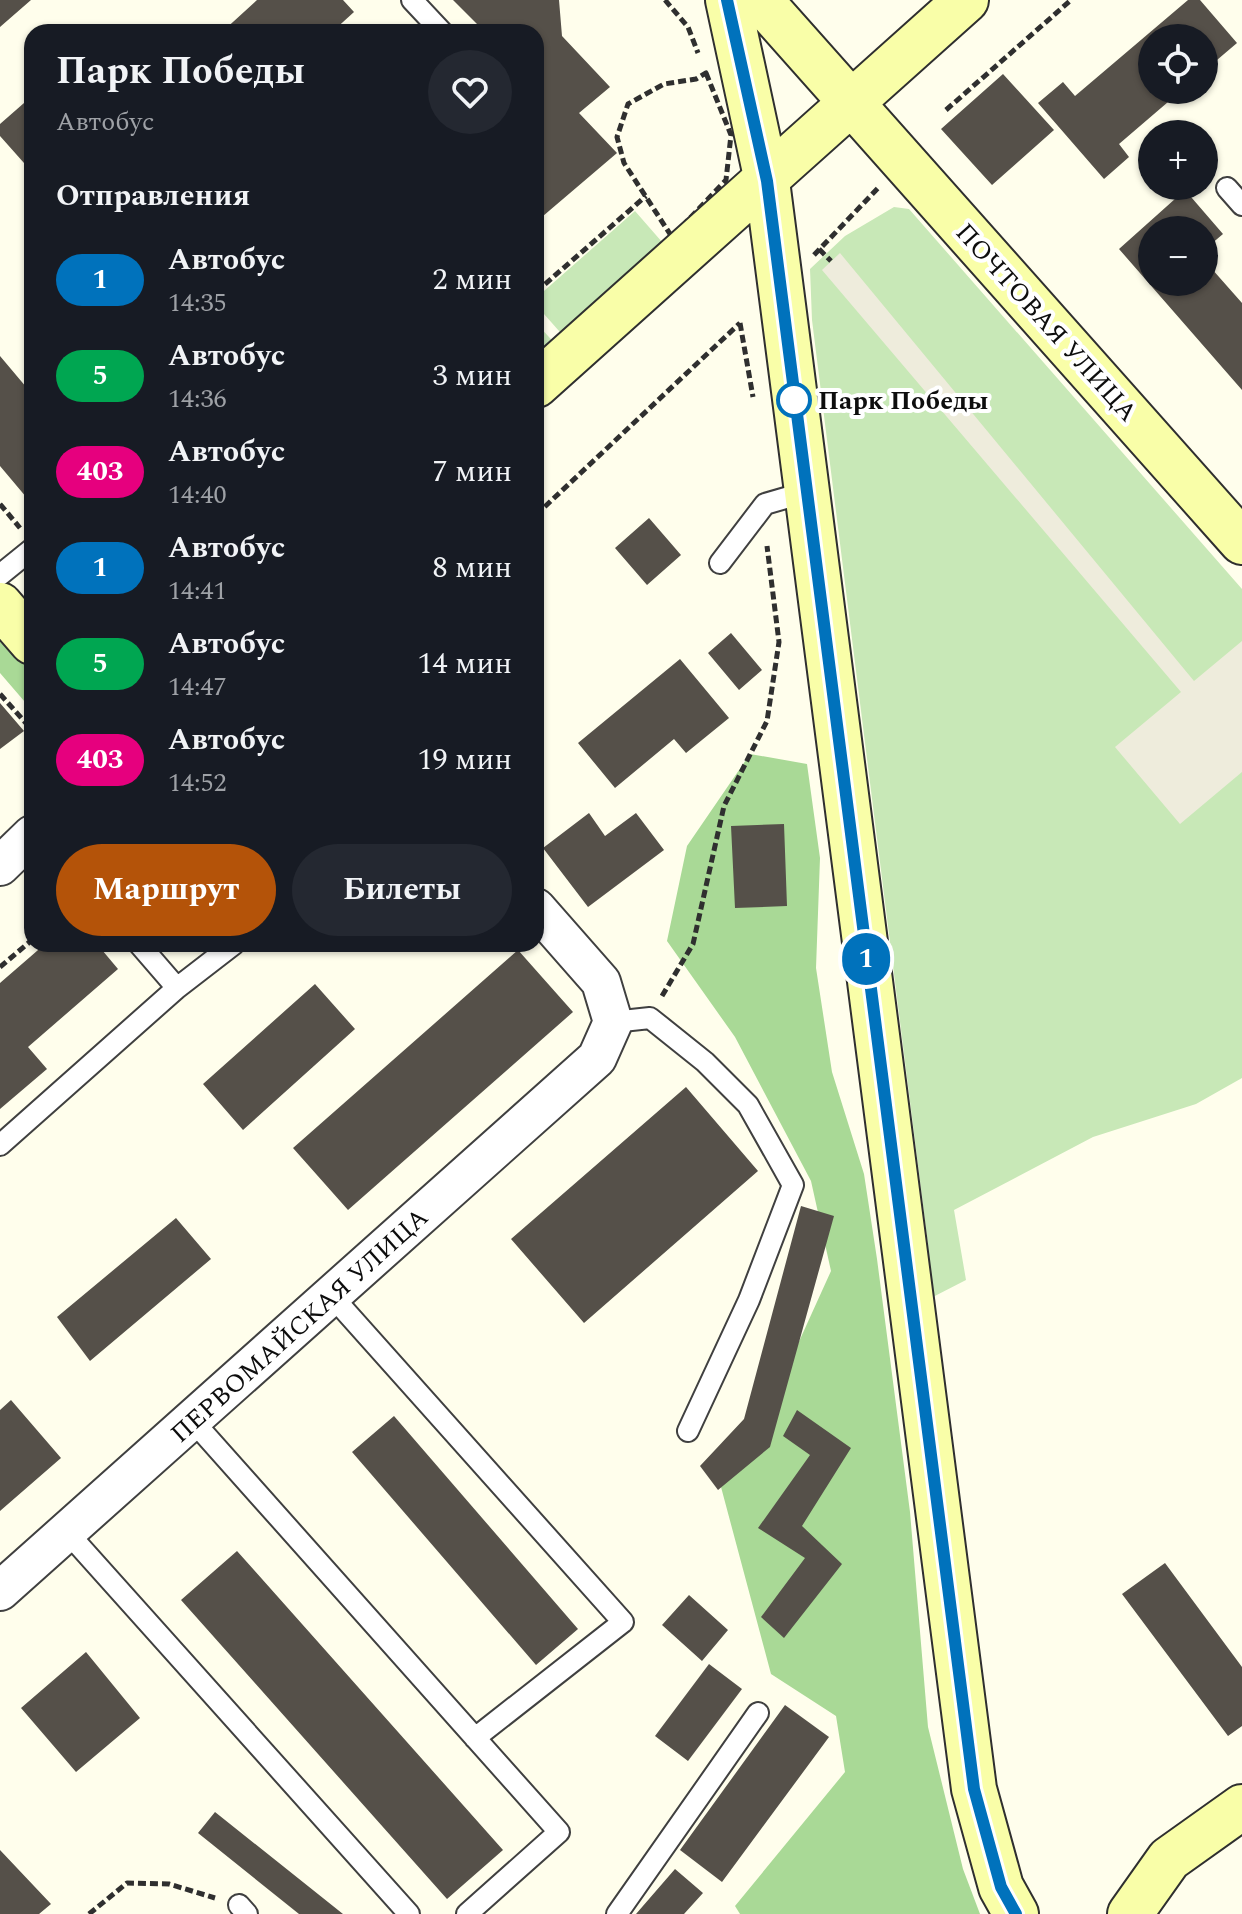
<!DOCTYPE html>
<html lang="ru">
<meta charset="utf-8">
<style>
:root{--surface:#171b24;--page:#242831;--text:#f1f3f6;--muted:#9ea1a6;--accent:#b45309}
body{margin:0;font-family:Spectral,serif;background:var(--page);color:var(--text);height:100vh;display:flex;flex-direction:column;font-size:30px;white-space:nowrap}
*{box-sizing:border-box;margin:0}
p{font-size:26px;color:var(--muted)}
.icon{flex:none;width:44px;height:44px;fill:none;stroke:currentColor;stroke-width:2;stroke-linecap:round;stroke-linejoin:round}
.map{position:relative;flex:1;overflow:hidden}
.panel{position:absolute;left:24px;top:24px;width:520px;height:928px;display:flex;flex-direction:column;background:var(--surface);border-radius:24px;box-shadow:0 2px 6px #0004}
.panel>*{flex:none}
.badge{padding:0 16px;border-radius:26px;font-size:28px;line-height:52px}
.buttons{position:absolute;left:1138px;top:24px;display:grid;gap:16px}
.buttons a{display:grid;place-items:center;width:80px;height:80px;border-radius:50%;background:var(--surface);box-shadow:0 2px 6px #0004;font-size:40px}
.map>.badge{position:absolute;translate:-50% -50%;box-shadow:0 0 0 4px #fff}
h2{padding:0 32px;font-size:30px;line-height:72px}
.round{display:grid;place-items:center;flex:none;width:84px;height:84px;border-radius:42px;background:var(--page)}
.headline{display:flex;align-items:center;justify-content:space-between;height:136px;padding:0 32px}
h1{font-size:38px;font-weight:700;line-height:60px}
.cta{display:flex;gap:16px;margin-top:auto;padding:16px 32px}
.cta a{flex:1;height:92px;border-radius:48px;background:var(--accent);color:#fff;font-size:32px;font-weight:700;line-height:92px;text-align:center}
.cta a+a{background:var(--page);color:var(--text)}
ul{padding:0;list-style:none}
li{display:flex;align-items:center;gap:24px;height:96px;padding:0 32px}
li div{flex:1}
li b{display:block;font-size:30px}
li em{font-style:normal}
li .badge{min-width:88px;font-weight:700;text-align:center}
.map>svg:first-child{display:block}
.green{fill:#c8e8b7}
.forest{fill:#a9d996}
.plaza{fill:#eeecdc}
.building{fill:#555049}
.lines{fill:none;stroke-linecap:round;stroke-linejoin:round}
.lane-casing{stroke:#404040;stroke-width:24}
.street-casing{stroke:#404040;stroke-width:42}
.secondary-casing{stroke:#2f2f2f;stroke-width:48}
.path{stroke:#2f2f2f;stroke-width:5;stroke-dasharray:8 4;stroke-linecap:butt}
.lane{stroke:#fff;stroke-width:20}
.street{stroke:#fff;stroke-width:38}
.secondary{stroke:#f9fea8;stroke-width:44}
.line-casing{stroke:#fff;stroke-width:18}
.line{stroke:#0072bc;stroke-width:12}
.stop-dot{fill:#fff;stroke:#0072bc;stroke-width:4}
.labels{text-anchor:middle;stroke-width:8;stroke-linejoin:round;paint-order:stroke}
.street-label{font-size:26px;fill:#0d0d0d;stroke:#fff}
.stop-label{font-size:26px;font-weight:bold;fill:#0d0d0d;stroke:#fff;text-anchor:start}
</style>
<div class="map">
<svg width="1242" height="1914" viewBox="0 0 1242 1914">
<rect width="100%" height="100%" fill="#fffeec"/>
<path class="green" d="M894,207L909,209L1242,589V1078L1196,1104L1093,1137L954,1210L966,1280L929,1299L928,1245L812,320L810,269L845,236Z
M635,211L669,250L567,340L536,305V298Z
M536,323L561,350L536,372Z"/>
<path class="forest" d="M0,624L32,662L31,709L0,673Z
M750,754L807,764L820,858L816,968L832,1072L864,1174L877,1259L910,1512L928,1727L963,1869L980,1914H740L735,1906L845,1772L836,1716L771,1674L717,1472L787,1368L831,1271L811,1181L735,1037L667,941L687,846Z"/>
<path class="plaza" d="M840,253L1194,681L1242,641V772L1180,824L1115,747L1181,692L822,270Z"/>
<path class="building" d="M0,0H31L0,27Z
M257,0H343L354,12L332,32H222Z
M453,0H559L562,36L610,87L579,113L617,153L536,222V32H485Z
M1188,0H1200L1237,43L1204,71V38H1152V90H1182L1119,144L1129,157L1104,179L1038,103L1063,82L1075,96Z
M1003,74L1054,130L992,185L941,129Z
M32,96V172L0,136V124Z
M1185,190L1223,234L1204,250V230H1152V282H1204V260L1242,303V390L1119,249Z
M0,356L32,394V504L0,466Z
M649,518L681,555L647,585L615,548Z
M731,633L762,670L739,690L708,653Z
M680,659L729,718L686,753L674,739L615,788L578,743Z
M0,703L24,731L0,749Z
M589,813L605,836L636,813L664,850L588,907L543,848Z
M784,824L787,906L735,908L731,826Z
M45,944H97L118,969L28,1047L47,1069L0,1109V983Z
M518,950L573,1012L348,1210L293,1148Z
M315,984L355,1029L243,1130L203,1084Z
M686,1087L758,1171L584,1323L511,1239Z
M801,1206L834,1216L770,1447L718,1490L700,1466L744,1419Z
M176,1218L211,1259L90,1361L57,1317Z
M11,1400L61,1458L0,1511V1410Z
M797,1410L851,1448L802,1526L842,1564L784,1638L761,1617L805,1558L758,1528L810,1455L783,1436Z
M394,1416L578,1629L536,1665L352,1452Z
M237,1551L503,1850L447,1899L181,1600Z
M1165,1563L1242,1667V1726L1228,1736L1122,1594Z
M689,1595L728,1630L702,1661L662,1625Z
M86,1652L140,1718L76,1772L21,1708Z
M709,1664L742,1689L688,1761L655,1736Z
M785,1705L829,1737L722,1882L680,1850Z
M215,1812L343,1914H299L198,1833Z
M0,1850L51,1904L39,1914H0Z
M675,1869L703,1893L684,1914H636Z"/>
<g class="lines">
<g class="lane-casing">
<path id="lane" d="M412,0L442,32
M1227,188L1242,205
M720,563L765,504L806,492
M0,575L32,549
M177,988L234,944
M613,1022L650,1018L705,1062L748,1105L793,1185L749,1300L688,1431
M0,1145L177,988L139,944
M331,1295L623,1622L475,1738
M192,1420L559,1832L467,1914
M67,1532L409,1914
M239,1905L247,1914
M617,1914L758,1713"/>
</g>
<g class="street-casing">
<path id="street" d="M0,866L32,835
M0,1591L597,1058L613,1022L601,982L536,908"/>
</g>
<g class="secondary-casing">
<path id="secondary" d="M728,0L767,181L974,1789L1001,1887L1016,1914
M760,0L1242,542
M536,385L966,0
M0,605L32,642
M1130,1914L1169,1859L1242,1807"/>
</g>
<path class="path" d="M665,0L688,27L698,53
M706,73L731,135L726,180L672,237L624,163L617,137L628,104L664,84L696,79Z
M946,110L1071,0
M819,249L831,261
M814,255L879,187
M536,292L646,196
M740,323L753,397
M0,504L20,528
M536,515L740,323
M0,694L32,730
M0,967L32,940
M662,996L693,944L724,806L767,721L779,642L767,546
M89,1914L127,1883L169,1884L215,1898"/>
<use href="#lane" class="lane"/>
<use href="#street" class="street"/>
<use href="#secondary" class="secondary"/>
</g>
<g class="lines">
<g class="line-casing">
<path id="line" d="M727,0L767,181L974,1789L1001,1887L1016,1914"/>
</g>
<use href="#line" class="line"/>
</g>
<circle class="stop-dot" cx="794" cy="400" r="16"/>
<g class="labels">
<g class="street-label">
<text transform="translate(1047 322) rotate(48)" y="9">ПОЧТОВАЯ УЛИЦА</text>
<text transform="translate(299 1325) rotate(-42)" y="9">ПЕРВОМАЙСКАЯ УЛИЦА</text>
</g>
<g class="stop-label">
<text x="818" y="409">Парк Победы</text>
</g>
</g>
</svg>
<div class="buttons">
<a><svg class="icon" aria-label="locate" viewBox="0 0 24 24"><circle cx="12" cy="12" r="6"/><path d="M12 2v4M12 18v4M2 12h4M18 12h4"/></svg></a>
<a>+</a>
<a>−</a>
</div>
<b class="badge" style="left:866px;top:959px;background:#0072bc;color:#fff">1</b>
<section class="panel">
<div class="headline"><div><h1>Парк Победы</h1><p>Автобус</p></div><a class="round"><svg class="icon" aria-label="heart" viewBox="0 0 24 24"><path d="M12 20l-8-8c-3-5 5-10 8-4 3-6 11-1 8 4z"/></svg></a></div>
<h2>Отправления</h2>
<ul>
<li><span class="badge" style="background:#0072bc;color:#fff">1</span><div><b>Автобус</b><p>14:35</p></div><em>2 мин</em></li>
<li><span class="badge" style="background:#00a651;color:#fff">5</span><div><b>Автобус</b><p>14:36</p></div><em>3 мин</em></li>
<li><span class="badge" style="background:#e6007e;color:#fff">403</span><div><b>Автобус</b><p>14:40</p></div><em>7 мин</em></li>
<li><span class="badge" style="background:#0072bc;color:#fff">1</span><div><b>Автобус</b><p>14:41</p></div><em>8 мин</em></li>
<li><span class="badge" style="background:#00a651;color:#fff">5</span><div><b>Автобус</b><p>14:47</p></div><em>14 мин</em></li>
<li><span class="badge" style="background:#e6007e;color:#fff">403</span><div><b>Автобус</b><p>14:52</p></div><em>19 мин</em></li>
</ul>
<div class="cta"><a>Маршрут</a><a>Билеты</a></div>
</section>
</div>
